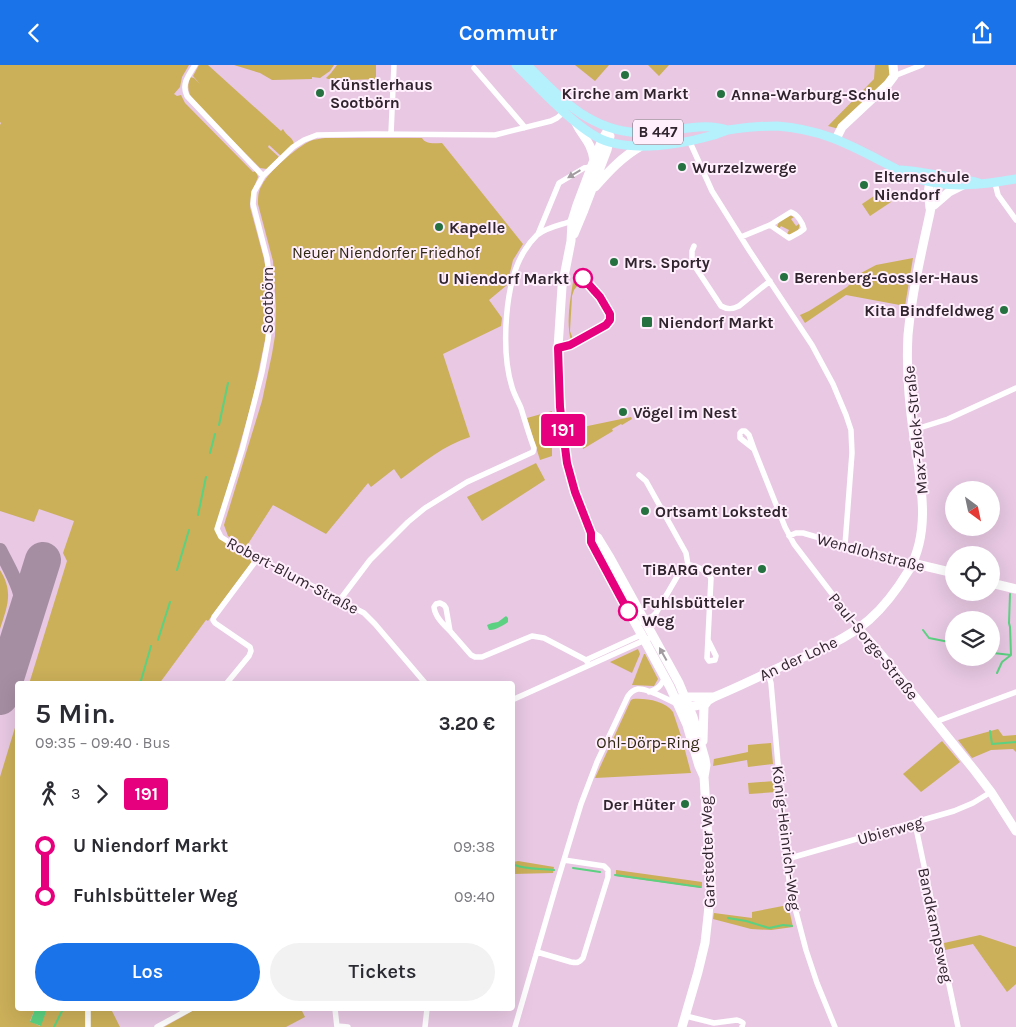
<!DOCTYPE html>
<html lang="de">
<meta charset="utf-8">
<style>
:root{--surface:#fff;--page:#f2f2f3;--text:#2b2b33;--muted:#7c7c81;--accent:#1a73e8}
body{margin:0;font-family:Karla,sans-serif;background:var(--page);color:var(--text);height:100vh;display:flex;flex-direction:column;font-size:19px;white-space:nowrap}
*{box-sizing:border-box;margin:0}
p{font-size:16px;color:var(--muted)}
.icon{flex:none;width:28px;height:28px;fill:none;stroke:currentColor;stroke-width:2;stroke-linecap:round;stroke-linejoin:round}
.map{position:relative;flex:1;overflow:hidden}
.drawer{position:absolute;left:15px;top:616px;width:500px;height:330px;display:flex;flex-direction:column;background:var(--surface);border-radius:5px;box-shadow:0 5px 20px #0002}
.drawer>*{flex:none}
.badge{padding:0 10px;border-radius:4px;font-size:18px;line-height:32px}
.needle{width:32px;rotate:147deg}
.fabs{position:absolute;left:945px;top:416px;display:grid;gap:10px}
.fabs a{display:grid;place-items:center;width:55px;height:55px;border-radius:50%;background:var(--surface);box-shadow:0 5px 20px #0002;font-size:25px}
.map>.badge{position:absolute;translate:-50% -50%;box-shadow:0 0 0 2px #fff}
.legs{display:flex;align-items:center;gap:8px;height:55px;padding:0 20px;font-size:16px}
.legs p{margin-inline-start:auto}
.headline{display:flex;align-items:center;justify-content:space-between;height:85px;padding:0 20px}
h1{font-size:28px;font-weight:600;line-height:38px}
.action{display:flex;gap:10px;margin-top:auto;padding:10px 20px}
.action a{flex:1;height:58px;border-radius:30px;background:var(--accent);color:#fff;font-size:20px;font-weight:600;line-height:58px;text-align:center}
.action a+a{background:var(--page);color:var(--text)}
ul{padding:0 20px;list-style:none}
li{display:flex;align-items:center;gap:18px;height:50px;font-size:19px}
li i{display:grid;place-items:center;width:8px;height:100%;margin:0 6px;background:currentColor}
li i::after{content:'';width:12px;height:12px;margin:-6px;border:4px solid;border-radius:50%;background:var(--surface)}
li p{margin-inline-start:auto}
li:first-child i{background:linear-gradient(#0000 50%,currentColor 0)}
li:last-child i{background:linear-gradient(currentColor 50%,#0000 0)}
header{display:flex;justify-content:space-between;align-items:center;height:65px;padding:0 20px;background:var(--accent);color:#fff;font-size:22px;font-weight:600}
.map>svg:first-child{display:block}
.green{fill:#cbaf59}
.water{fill:#5bd181}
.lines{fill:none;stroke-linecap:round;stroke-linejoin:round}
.stream{stroke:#5bd181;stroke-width:2}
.taxiway{stroke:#a68ea2;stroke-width:14}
.runway{stroke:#a68ea2;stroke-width:36}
.street{stroke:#fff;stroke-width:5.5}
.secondary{stroke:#fff;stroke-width:9}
.primary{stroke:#b4f1fd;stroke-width:9}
.oneway{fill:#a29ca1}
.line-1-casing{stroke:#fff;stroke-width:11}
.line-1{stroke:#e6007e;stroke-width:8}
.poi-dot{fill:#267140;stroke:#ffeefc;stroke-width:2}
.stop-1-dot{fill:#fff;stroke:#e6007e;stroke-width:2.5}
.labels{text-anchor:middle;stroke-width:4;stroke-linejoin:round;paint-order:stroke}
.shield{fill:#ffeefc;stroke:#6e616c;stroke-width:1}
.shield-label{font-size:15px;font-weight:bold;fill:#30242e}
.poi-label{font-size:16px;font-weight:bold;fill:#30242e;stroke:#ffeefc;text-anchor:start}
.park-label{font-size:16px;fill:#302812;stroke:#ffeefc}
.stop-label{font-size:16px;font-weight:bold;fill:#30242e;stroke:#ffeefc;text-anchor:end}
.street-label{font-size:16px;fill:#30242e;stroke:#ffeefc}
</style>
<header><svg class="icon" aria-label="back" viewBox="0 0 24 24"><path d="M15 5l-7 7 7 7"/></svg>Commutr<svg class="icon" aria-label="share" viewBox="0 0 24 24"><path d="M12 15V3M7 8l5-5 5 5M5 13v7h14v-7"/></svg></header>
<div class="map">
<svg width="1016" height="962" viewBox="0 0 1016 962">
<rect width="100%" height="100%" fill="#e8c8e3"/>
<path class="green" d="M0,0H189L182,12L180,22L174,29L177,31L181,30L185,38L253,107L256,106L258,112L251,130L250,142L264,194L267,211V253L265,275L253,333L216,464L217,469L254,494L208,556L206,555L159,619H29L67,496L63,488L74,456L39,444L34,457L0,446V60L1,58L0,57Z
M199,0H208L281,66L283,64C286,71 293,72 294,79L281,91L269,80L268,82L279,92L267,104L260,103L193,36C188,27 187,22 190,12L194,13L200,19L193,11Z
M234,0H334L330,6L320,13L312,12V14L272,15L260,8Z
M337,0H376V14L348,15L346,14H328L326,13L331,8Z
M575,0H609L595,16Z
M648,0H669L659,11Z
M875,0H895L897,5L839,64L828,61L874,14Z
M325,73H422C426,80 435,78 442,78L523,179L513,195L507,220L489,235L502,253L501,261L443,289L470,372C444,380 423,398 401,414L394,404L371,422L368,418L326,469L273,440L246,482L228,471L224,460L262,336L272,289L275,271L276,243L273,196L258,139C258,133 258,126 262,120C269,106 296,83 310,76C315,74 320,74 325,73Z
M883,125L891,137L870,151L862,139Z
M789,150L794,152L791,154L796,161L799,159C801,166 792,171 787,169L789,165L781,161L779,164L777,162L779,157Z
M913,193L905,241L846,230L805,258L800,250L809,246L847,222L861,208L876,200Z
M573,217L577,218L578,220L574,225L572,231L570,266L573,274L571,276C566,257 570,236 573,217Z
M552,346V391L540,395L527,353Z
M631,352L632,354L622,360L621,359L612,364L613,366L583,384L578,363Z
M536,398L545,415L482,456L467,432Z
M0,505C14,527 7,542 0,564Z
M638,584L640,589L632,608L610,597Z
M644,589H645L658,614L654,621L632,620Z
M633,634C646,633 665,636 673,647L682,674L691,708L595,713L631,635Z
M17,656L18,944H35L30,956L40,961L47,944H85V962H0V712Z
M998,664L1003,671L1016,670V687L1013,684L991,685L972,693L958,675Z
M942,676L960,697L921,727L903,709Z
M771,678L773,699L748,702L747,695L713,701L714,694L748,687V680Z
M775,716L776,727L749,729L748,718Z
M518,796L554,802L553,808L513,809V797Z
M616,805L702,817V823L616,811Z
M788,840L793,862L771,865L751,864L713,854L714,848L752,853V847Z
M980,870L1016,882V919L1007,927L973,879L945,885L944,878Z
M90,944H111L120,962H90Z
M196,944H301L305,952L286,962H164Z"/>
<path class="water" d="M506,551L508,553V557C504,560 494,566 489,565L487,560L492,558L498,557Z
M35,944H47L41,961L30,957Z"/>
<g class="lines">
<path class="stream" d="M219,360L228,318
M210,388L215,369
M198,450L206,412
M177,505L189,465
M923,565L929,573L954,578
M158,575L170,537
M991,587L993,588L1011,590
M997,608L1002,597L1011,590L1010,562L1009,558L1010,529
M140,619L151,581
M990,666L992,679L1016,677
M512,801L515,800C527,805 541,803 554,805
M573,803L600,807
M615,810L700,822
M728,853L746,856L769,863L783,860L792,861
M54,962L63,944"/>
<path class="taxiway" d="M0,485C11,507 26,530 22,556C21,564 18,572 16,580"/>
<path class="runway" d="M0,632L43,495"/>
<path class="street" d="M195,0C189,10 181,19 187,31L263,111
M474,3L523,60L524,63
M894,11L922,0
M391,69L394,0
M689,75L712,126L749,185L812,280L833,319L846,350L851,365L852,388L845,480
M995,118L998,130L1016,155
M538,169L559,118L584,103L591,102
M741,172L770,160L791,147C797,149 803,158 804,164L800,167L789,173L770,160
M694,181L692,186V197L721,241C728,245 733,244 739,241L770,216
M913,365L948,354L1016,323
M742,366H745L749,370L754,384L740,373V368Z
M754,384L785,462L794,479L858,563
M639,410L646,416L686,488L688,500
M789,471L796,468H803L837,478L912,498
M688,500C696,500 707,506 711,513L707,593L709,596L715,595L716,591L708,575
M339,536L370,495L408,457L425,443L467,417L533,387L534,383C529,370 525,356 521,343C518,336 514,329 512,322C501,286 504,217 525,185C528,180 533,174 537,170C547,162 561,160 572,156
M440,538L444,540L446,543L450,566C444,560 435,552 434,542L436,539Z
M642,557L653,551L656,548L681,505L688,500
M450,566L471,590L475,592H482L532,571L544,573L586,595L589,600
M586,595L643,569
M768,608L771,618L783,756L790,824L806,885L817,918L835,962
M226,619L249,591L251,586L250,582L215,558L213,555L214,552L258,493
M426,619L375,559L364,548L232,479L221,472L217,464L242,385L262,307L268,275L271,249L269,209L267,193L253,139L254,127L263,111L293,82L304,75L317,70L374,69L495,70L551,56L557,53L564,47
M649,627C658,624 661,621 665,612
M512,635L654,571
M935,657L1016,627
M915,758L958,962
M787,794L954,746L973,738L991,727
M537,887L571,897C577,898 579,898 583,893L608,812V805L604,801L564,795
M335,944L337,962
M686,951L714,958L737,955L740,956L743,958L742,962
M337,961L348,962
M88,962V944
M157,962L190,944
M425,962L427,944
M515,962L556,821L581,739L597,697L628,631C630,628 633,625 638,624C647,623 669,635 677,639"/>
<path class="secondary" d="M576,58C583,73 591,76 594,95
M609,63L602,75L594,95L577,140L572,156L571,176L562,222L558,283L561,342L567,398L575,427L591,468V477L670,622L687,660L699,701L704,712
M836,74L842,62L888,19L894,11L893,0
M595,122C609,106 622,92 641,81
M934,140L949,127L963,120
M574,169L584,145L607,85L610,71
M591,468L598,473L609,491L679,618L693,652L705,694L706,700L704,712L711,819L708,851L705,878L698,907L682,962
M912,498L954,508
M991,518L1016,524
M858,563L883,592L975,706L991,727L1016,766
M682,632H714
M678,639C693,645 701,640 714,632C736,623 758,612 780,602C810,589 843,577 869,555C885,541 898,523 909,505C932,464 920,415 914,372C909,338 906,304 908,270C912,228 921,189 930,148C931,138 938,130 939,119C939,115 937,112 934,110C926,119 929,132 930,143
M703,676L704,641L707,637"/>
<path class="primary" d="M516,0C538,21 581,70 609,77C642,86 682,79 714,70C719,69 723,66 728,65C742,63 763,61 777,61C818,64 845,77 881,96C892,101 903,109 915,113C949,124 981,120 1016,114
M527,0C567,40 599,75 662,67C681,64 708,58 727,65
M901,105C916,106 930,109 944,111C957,114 966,114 979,118"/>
</g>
<defs><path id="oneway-solid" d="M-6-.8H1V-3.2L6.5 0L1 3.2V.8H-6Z" transform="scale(1.25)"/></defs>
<g class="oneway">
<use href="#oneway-solid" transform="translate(574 109) rotate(149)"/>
<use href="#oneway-solid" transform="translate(663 589) rotate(-119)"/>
</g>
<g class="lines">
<g class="line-1-casing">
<path id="line-1" d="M583,213L600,232L610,249V255L606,260L570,280L558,283L560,342L567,398L575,427L591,468V477L628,546"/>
</g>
<use href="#line-1" class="line-1"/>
</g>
<g class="poi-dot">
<circle cx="625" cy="10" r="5"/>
<circle cx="320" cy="28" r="5"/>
<circle cx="721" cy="29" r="5"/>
<circle cx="682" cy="102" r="5"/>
<circle cx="864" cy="120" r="5"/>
<circle cx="439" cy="162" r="5"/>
<circle cx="614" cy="197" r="5"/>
<circle cx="784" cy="212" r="5"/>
<circle cx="1004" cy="245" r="5"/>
<rect x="641" y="251" width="12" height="12" rx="2.5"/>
<circle cx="623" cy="347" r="5"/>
<circle cx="645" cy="446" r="5"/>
<circle cx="762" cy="504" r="5"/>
<circle cx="685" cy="739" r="5"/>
</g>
<g class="stop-1-dot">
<circle cx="583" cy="213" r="9"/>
<circle cx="628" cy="546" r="9"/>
</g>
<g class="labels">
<rect class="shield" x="633" y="54.5" width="50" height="25" rx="4"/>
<g class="shield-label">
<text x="658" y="72">B 447</text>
</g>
<g class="poi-label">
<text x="330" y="25">Künstlerhaus<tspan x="330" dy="18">Sootbörn</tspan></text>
<text x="625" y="34" text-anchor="middle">Kirche am Markt</text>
<text x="731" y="35">Anna-Warburg-Schule</text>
<text x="692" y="108">Wurzelzwerge</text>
<text x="874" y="117">Elternschule<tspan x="874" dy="18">Niendorf</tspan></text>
<text x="449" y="168">Kapelle</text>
<text x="624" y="203">Mrs. Sporty</text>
<text x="794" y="218">Berenberg-Gossler-Haus</text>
<text x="994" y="251" text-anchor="end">Kita Bindfeldweg</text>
<text x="658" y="263">Niendorf Markt</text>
<text x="633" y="353">Vögel im Nest</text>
<text x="655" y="452">Ortsamt Lokstedt</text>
<text x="752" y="510" text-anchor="end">TiBARG Center</text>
<text x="675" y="745" text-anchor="end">Der Hüter</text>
</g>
<g class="park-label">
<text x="386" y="193">Neuer Niendorfer Friedhof</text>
<text x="648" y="683">Ohl-Dörp-Ring</text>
</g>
<g class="stop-label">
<text x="569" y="219">U Niendorf Markt</text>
<text x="642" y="543" text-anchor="start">Fuhlsbütteler<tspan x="642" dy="18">Weg</tspan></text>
</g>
<g class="street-label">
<text transform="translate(267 235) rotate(-90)" y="6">Sootbörn</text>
<text transform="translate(915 365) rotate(-96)" y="6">Max-Zelck-Straße</text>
<text transform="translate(871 487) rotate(15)" y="6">Wendlohstraße</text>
<text transform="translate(293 510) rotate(28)" y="6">Robert-Blum-Straße</text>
<text transform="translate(874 581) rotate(51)" y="6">Paul-Sorge-Straße</text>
<text transform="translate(798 593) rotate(-25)" y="6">An der Lohe</text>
<text transform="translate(890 765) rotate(-16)" y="6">Ubierweg</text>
<text transform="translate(787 773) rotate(83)" y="6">König-Heinrich-Weg</text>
<text transform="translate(707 787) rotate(-92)" y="6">Garstedter Weg</text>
<text transform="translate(936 860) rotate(78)" y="6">Bandkampsweg</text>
</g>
</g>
</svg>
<div class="fabs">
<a><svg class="needle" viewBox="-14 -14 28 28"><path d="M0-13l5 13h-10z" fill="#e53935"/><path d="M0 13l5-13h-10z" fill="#7c7c81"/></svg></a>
<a><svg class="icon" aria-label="locate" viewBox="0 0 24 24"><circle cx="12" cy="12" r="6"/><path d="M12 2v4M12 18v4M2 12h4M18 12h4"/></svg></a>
<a><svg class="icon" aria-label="layers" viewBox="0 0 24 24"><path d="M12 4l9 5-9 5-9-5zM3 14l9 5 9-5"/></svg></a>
</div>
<b class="badge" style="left:563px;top:365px;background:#e6007e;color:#fff">191</b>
<section class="drawer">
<div class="headline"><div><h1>5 Min.</h1><p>09:35 – 09:40 · Bus</p></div><b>3.20 €</b></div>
<div class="legs"><svg class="icon" aria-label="walk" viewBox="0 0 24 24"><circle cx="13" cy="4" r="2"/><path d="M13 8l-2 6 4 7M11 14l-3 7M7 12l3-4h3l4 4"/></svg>3<svg class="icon" aria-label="forward" viewBox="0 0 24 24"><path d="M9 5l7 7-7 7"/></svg><b class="badge" style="background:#e6007e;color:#fff">191</b></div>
<ul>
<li><i style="color:#e6007e"></i><b>U Niendorf Markt</b><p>09:38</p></li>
<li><i style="color:#e6007e"></i><b>Fuhlsbütteler Weg</b><p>09:40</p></li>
</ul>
<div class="action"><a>Los</a><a>Tickets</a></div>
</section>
</div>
